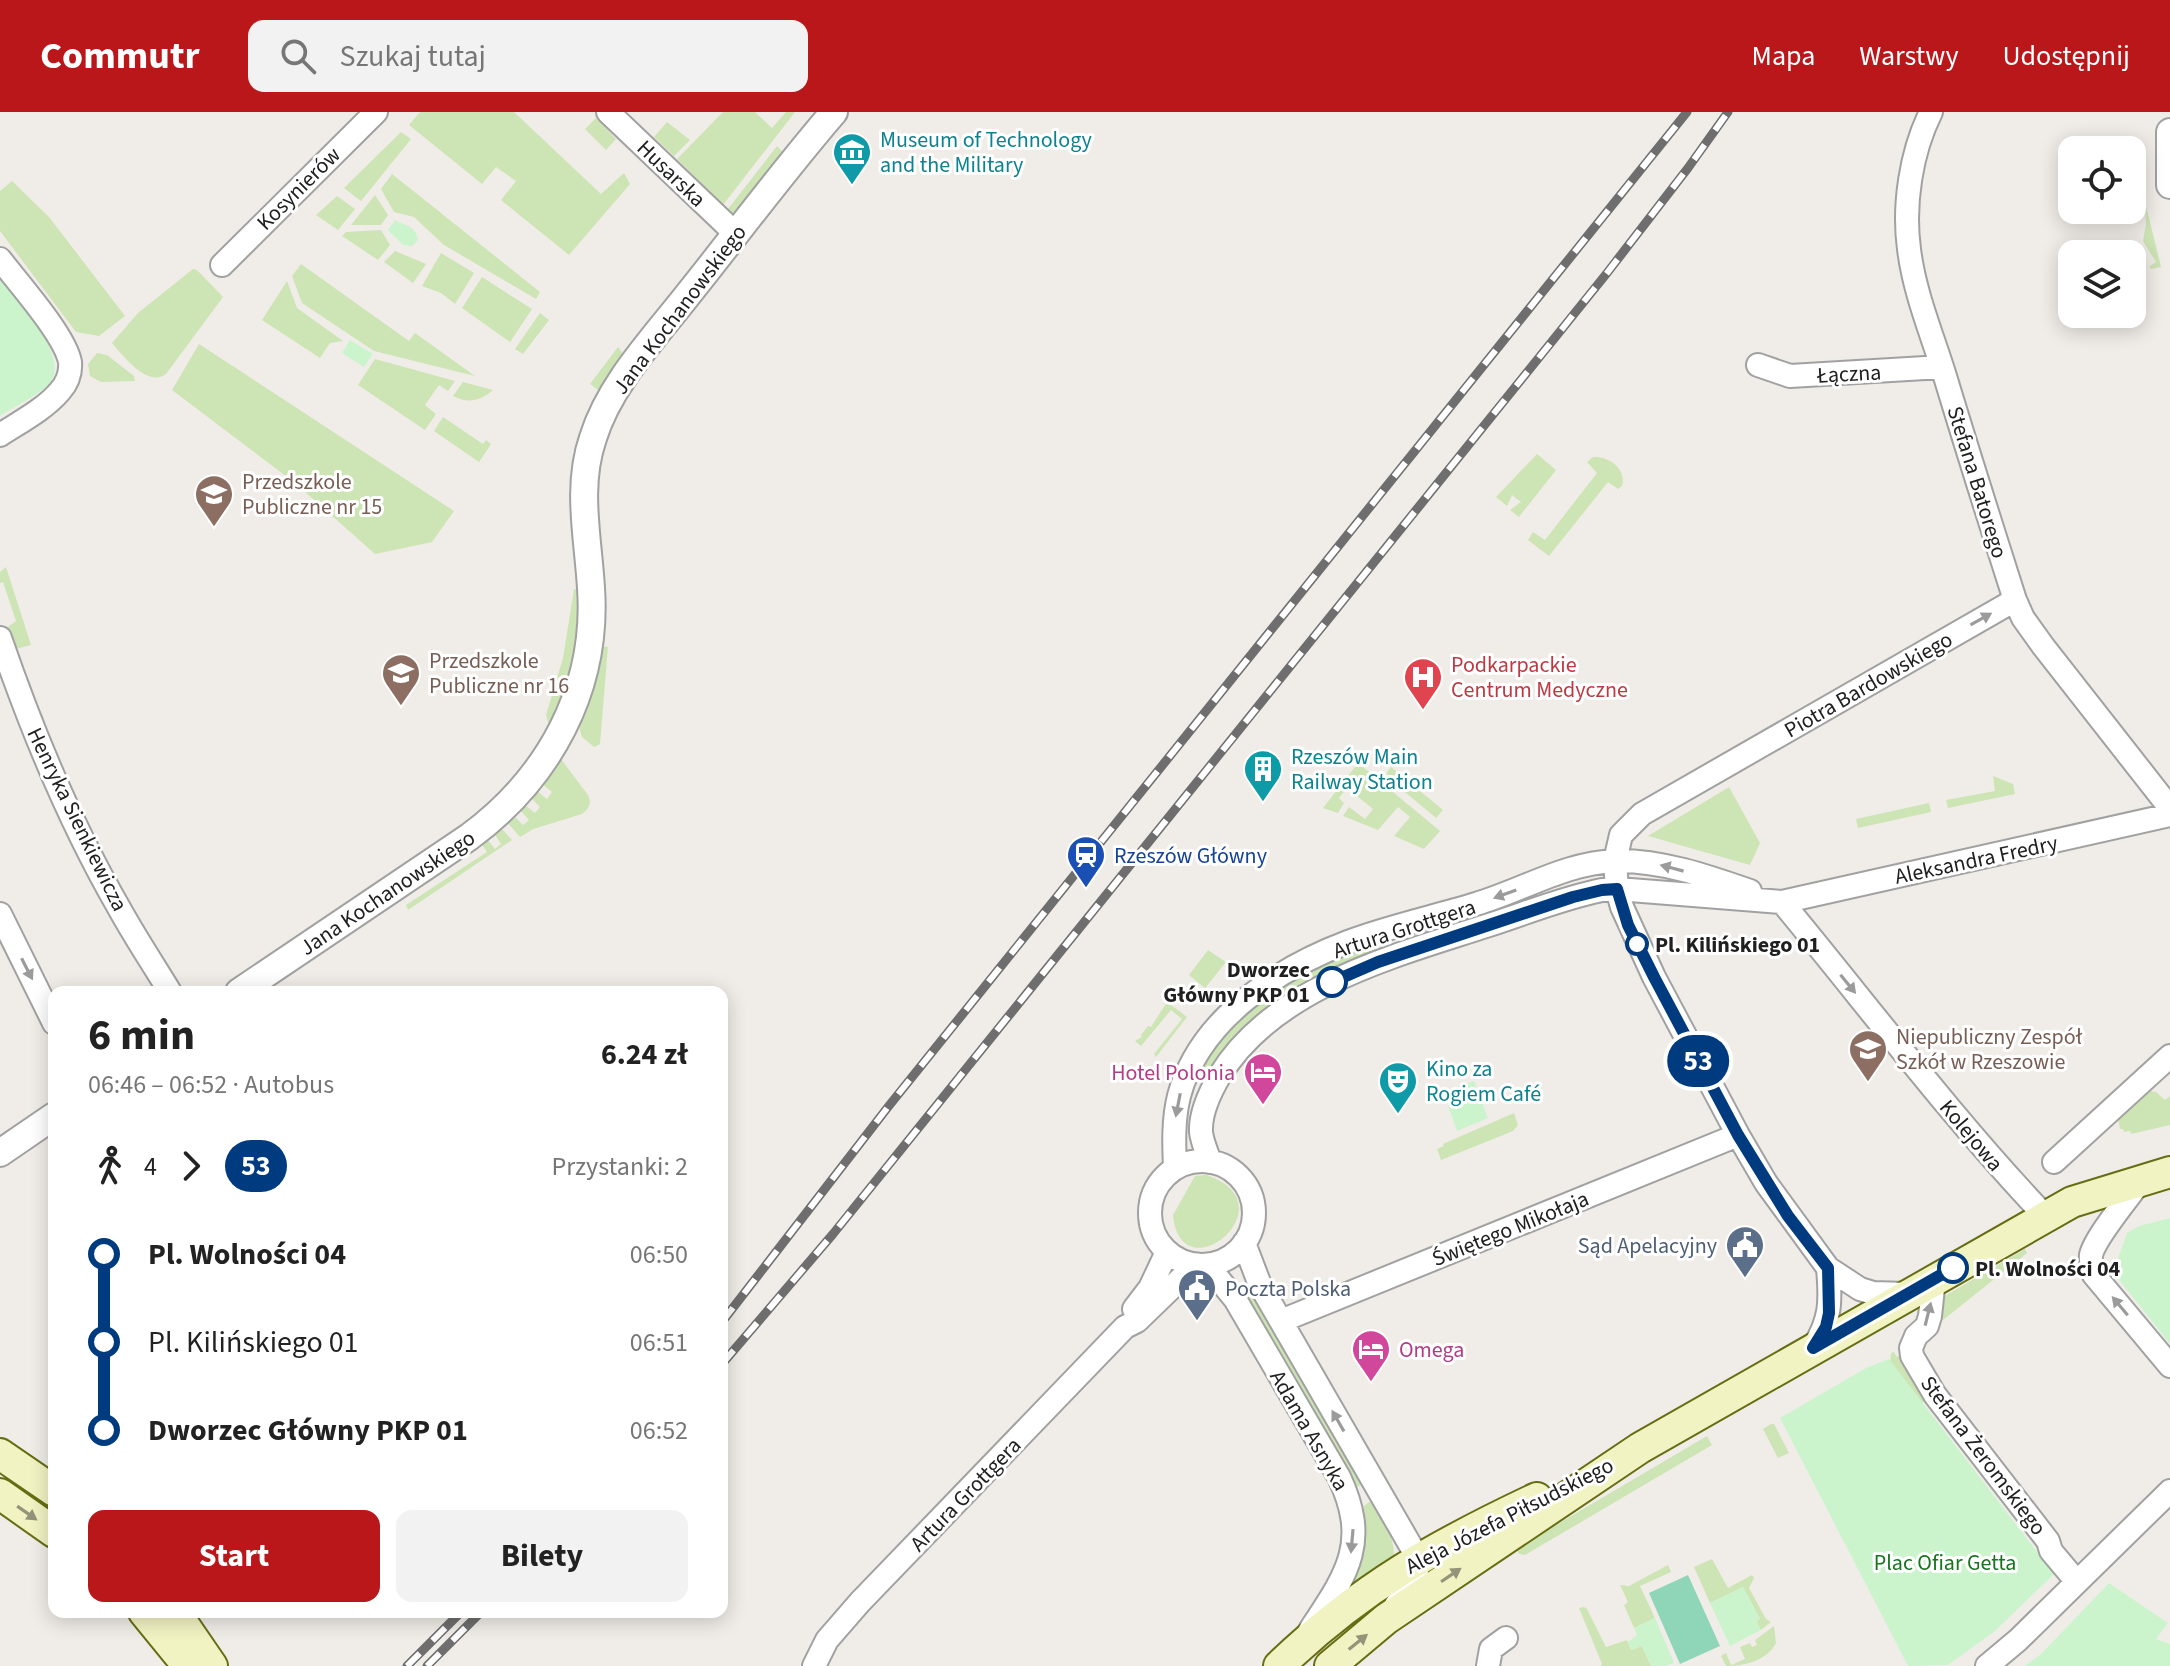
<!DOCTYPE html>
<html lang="pl">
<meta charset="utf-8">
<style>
:root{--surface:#fff;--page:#f2f2f2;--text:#222;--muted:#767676;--accent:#ba171b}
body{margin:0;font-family:"Source Sans 3",sans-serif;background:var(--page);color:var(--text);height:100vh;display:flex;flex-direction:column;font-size:30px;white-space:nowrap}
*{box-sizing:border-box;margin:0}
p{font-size:26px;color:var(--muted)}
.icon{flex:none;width:44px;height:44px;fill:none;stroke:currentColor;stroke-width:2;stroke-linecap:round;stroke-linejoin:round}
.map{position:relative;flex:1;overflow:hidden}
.sheet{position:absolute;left:48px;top:874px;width:680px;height:632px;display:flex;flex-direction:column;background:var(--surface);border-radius:16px;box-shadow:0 4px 20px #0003}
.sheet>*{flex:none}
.badge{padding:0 16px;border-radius:26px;font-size:28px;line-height:52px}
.controls{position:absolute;left:2058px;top:24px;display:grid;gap:16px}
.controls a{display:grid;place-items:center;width:88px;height:88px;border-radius:16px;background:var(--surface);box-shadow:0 4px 20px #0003;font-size:40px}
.map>.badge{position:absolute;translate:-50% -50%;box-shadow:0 0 0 4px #fff}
.legs{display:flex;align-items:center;gap:12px;height:88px;padding:0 40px;font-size:26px}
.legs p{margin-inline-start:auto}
.overview{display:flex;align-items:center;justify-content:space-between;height:136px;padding:0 40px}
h1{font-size:44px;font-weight:700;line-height:60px}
.button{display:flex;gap:16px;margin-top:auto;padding:16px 40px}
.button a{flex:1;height:92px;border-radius:16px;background:var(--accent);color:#fff;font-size:32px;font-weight:700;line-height:92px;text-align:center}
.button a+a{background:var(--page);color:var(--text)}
ul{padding:0 40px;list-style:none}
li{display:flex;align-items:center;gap:28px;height:88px;font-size:30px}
li i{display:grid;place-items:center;width:12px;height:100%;margin:0 10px;background:currentColor}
li i::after{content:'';width:20px;height:20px;margin:-10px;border:6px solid;border-radius:50%;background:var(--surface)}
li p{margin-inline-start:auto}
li:first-child i{background:linear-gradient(#0000 50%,currentColor 0)}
li:last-child i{background:linear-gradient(currentColor 50%,#0000 0)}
header{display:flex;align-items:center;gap:48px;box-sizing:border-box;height:112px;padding:0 40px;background:var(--accent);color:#fff}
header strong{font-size:38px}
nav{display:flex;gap:44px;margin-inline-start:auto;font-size:28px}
.search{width:560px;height:72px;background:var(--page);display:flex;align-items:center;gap:20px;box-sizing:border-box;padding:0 28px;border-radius:16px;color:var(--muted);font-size:30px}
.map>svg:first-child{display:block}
.grass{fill:#cde4b4}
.park{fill:#cbf4cd}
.pitch{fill:#8fd6b9}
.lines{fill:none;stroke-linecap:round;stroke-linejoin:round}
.minor-casing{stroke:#a1a1a1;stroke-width:26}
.tertiary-casing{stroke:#a1a1a1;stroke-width:30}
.secondary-casing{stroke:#666d12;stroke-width:34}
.minor{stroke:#fff;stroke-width:22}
.tertiary{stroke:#fff;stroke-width:26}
.secondary{stroke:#f2f3c3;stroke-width:30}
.rail-casing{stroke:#6e6e6e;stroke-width:9}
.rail{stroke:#fff;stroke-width:6;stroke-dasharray:18;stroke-linecap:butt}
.oneway{fill:#9b9b9b}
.oneway2{fill:#94947a}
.line-1-casing{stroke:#fff;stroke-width:18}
.line-1{stroke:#003b80;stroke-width:12}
.stop-1-dot{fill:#fff;stroke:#003b80;stroke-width:4}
.labels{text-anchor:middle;stroke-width:6;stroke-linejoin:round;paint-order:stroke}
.culture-label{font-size:22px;fill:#0d838f;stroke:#fff;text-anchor:start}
.street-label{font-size:22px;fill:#202020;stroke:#fff}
.education-label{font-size:22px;fill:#785e54;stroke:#fff;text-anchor:start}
.health-label{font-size:22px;fill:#be3a42;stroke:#fff;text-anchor:start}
.transit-label{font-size:22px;fill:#164399;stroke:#fff;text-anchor:start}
.stop-label{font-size:22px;font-weight:bold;fill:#202020;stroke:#fff;text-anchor:start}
.hotel-label{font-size:22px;fill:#b23c85;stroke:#fff;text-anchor:end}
.service-label{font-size:22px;fill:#4e5e75;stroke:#fff;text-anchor:end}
.park-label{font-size:22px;fill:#18741e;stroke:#fff}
</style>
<header>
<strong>Commutr</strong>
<div class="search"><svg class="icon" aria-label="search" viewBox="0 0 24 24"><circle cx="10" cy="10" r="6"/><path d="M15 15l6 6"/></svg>Szukaj tutaj</div>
<nav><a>Mapa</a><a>Warstwy</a><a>Udostępnij</a></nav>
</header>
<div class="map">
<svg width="2170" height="1554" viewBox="0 0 2170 1554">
<rect width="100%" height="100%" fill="#f0ede8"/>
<path class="grass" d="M420,0H514L601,82L624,61L630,72L569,143L501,88L516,69L496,55L482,72L409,13Z
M723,0H755L772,16L786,0H795L723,93L677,47Z
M596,6L616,27L606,38L585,17Z
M667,10L690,28L674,44L654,25Z
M401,20L411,27L361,89L344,76Z
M777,34L784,41L737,100L732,101L728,97Z
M392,62L540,180L536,187L444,133L414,105L394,100L381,77Z
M12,69L49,105L125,204L99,224L76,220L0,119V79Z
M375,83L388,103L381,113H351Z
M337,84L355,97L338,118L316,103Z
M2145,90L2161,155L2151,157L2150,154L2156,150L2143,129L2146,112Z
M381,118L390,133L378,148L342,124L346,120Z
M395,139L426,152L413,171L384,150Z
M441,141L474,161L455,192L441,181L422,174Z
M301,152L409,229L415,221L475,264L374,239L302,191L292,164Z
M193,157L197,158L223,185L166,262C148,276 124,245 112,231L138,201Z
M482,165L532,197L510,230L462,196Z
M287,169L297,196L343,229L330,231L320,246L262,208Z
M540,201L549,208L523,242L515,237Z
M199,232L454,399L432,430L375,442L295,371L172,278Z
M618,235L624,243L602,281L590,272Z
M97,241L107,243L134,264L135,269L101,270L90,264L88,252Z
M375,247L455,269L448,279L439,273L425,293L436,302L425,318L358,273Z
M463,270L493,278C480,289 469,292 453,284Z
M443,305L483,332L486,328L491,332L479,350L434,319Z
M1537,342L1556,358L1519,405L1510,398L1521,390L1512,383L1507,394L1496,385Z
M1593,345C1609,344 1627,357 1622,374L1618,377L1608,370L1549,444L1528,428L1533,420L1545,428L1597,361L1587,350Z
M6,455L31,533L12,538L5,517L16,509L3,470L0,471V460Z
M574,477L581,478L582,493L570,571L549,614L546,603L563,546Z
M599,534L608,535L600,632L594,635L582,625L578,611Z
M561,647L588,683C592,691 589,697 582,702L533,717L520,725L507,710L514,704L523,713L529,708L520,698L525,693L535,701L540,695L531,686L537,679L547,687L552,680L542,672Z
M1358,651L1440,719L1424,737L1394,724L1410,705L1398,695L1378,718L1343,704L1349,695L1365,707L1373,697L1347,676L1339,686L1344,691L1338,701L1323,696Z
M1391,655L1443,698L1436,706L1388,666L1387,660Z
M1993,664L2013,672L2015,682L1948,696L1946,688L1995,679Z
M1729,675L1760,731L1750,753L1648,724Z
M1929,691L1931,700L1858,716L1856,707Z
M501,716L512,728L408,798L406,793L487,740L481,731L487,727L495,737L501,732L494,721Z
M1379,830L1381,833C1367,847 1343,853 1325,861C1291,878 1228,926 1211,959L1201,954C1240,891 1311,856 1379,830Z
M1208,838L1226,850L1205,876L1189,863Z
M1167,890L1187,905L1156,945L1154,942L1182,907L1171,898L1141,934L1135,929L1142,925L1141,923L1148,914L1151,915Z
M2150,979L2156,980L2165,988L2170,984V1013L2131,1022L2130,1019L2124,1020L2123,1017H2120L2117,1001L2143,980Z
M1514,1001L1518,1013L1513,1019L1441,1048L1437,1037L1444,1034L1443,1032Z
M1206,1063C1293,1091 1181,1185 1173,1103L1195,1064Z
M2025,1137L2027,1141L1943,1208L1940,1205L1943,1185Z
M1255,1179L1296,1258L1363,1372L1357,1375L1246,1185Z
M1907,1233L1927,1285L1922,1292L1890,1250L1891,1241L1894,1240L1897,1245L1901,1242L1899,1237Z
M1771,1312H1774L1789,1341L1778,1346L1763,1317Z
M1707,1324L1712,1333L1525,1443L1519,1442L1517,1436Z
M1372,1388C1384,1408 1394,1422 1394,1445L1356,1472L1354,1469L1365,1435L1364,1394Z
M1712,1447L1728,1476L1752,1463L1754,1466L1749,1476L1766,1507L1771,1510L1761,1518L1756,1509L1760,1507L1743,1475L1710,1491L1694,1455Z
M1668,1453L1671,1460L1640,1474L1655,1506L1634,1516L1624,1493L1628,1490L1620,1473L1629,1474Z
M1584,1495L1587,1497L1606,1535L1627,1528L1631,1538L1642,1534L1651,1554H1601L1602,1552L1579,1496Z
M1774,1514L1776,1531C1767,1549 1744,1554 1726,1554L1721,1544L1726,1541L1731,1553L1745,1547L1740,1535L1750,1531L1752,1535L1757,1533L1755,1528Z"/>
<path class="park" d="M395,108C406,115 415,112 418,128L412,134L403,133L388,118Z
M0,166C17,188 74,246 48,273C35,285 15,294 0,304Z
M350,228L373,242L364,255L342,241Z
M1474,969L1488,1006L1457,1019L1443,980Z
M2170,1106V1232L2113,1160L2127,1121L2139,1114Z
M1889,1247L2054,1462L1995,1519L1948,1553L1908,1554L1780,1306L1866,1256Z
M2109,1471L2168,1511L2156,1527L2170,1532V1554H2025L2041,1542Z
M1743,1475L1760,1507L1757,1509L1761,1518L1730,1534L1710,1491Z
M1655,1506L1674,1551L1666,1554H1651L1642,1534L1631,1538L1628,1530L1637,1523L1634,1516Z"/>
<path class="pitch" d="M1688,1463L1720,1534L1680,1552L1649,1481Z"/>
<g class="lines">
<g class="minor-casing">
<path id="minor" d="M608,0L736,122
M1931,0C1911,40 1903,93 1909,137C1914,179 1931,220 1944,261C1967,337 1991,413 2015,488L2023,506L2043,534L2170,696
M0,147C18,171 65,223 70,250C71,261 67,271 60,279C45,297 20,310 0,323
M222,153L376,0
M1758,253L1790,264L1942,255
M0,526C32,619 70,711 119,796C135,825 153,852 170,880
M1782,790C1869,895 1951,1005 2045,1104
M0,802L54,911
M1150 1101a52 52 0 1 1 104 0a52 52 0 1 1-104 0Z
M1210,1050C1207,1040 1202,1030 1201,1020C1200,1001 1210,980 1220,963C1274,875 1394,844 1486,814C1524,802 1562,786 1602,778H1630L1782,790L2170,703
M2054,1050L2170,944
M1175,1056C1174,1032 1173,1008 1179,984C1199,907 1279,856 1348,830C1390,814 1434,805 1476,792C1523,778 1565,751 1615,749C1661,748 1707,764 1750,779
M2142,1067C2130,1084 2095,1125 2091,1143C2090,1149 2093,1157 2094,1163L2170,1254
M1244,1131L1260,1173L1412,1436C1424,1467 1413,1468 1396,1493
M1207,1153L1235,1187L1339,1365C1370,1431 1347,1462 1310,1518
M1934,1167L1930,1204L1927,1214L1916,1224L1911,1236L1912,1244L1935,1283L2048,1429L2051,1439L2077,1470
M1908,1182L1873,1181L1860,1177L1828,1156L1766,1071L1738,1023L1654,865L1622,795L1617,777L1615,749L1621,723L1642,702L2015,488
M1134,1197L1150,1176L1167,1140
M1281,1209L1738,1023
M1813,1236C1831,1207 1831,1190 1828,1156
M814,1554L827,1528L860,1490L1125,1215L1137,1209L1195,1153
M1488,1554L1491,1537L1506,1526
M1987,1554L2018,1528L2170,1379"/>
</g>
<g class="tertiary-casing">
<path id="tertiary" d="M2170,20V73
M239,880L469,725C549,666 598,577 591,476C588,425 576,375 593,326C610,271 655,225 690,180C738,120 784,58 834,0
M0,1041L54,1004"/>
</g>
<g class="secondary-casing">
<path id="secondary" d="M0,1342L54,1379
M0,1382L54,1420
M144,1500L188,1554
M175,1500L212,1554
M1279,1554C1360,1476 1437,1433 1537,1386
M1330,1554L1386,1507L1640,1336L2072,1090L2170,1060"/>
</g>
<use href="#minor" class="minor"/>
<use href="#tertiary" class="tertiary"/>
<use href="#secondary" class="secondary"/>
<g class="rail-casing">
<path id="rail" d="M722,1210L888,995L1687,0
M722,1252L833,1122L1607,161L1688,56L1728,0
M407,1554L461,1500
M427,1554L481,1500"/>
</g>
<use href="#rail" class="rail"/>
</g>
<defs><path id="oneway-solid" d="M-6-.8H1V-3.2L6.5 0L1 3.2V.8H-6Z" transform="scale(2)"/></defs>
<g class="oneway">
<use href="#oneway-solid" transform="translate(1981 507) rotate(-29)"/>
<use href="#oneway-solid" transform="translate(1672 756) rotate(-165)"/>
<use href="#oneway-solid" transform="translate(1505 782) rotate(160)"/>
<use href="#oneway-solid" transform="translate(27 857) rotate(63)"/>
<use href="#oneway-solid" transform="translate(1848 872) rotate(51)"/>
<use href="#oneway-solid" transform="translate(1178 993) rotate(101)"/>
<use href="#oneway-solid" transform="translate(2120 1194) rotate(-130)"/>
<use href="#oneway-solid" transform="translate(1928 1202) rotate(-76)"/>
<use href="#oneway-solid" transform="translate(1338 1309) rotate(-120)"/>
<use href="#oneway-solid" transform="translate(1352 1429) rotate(95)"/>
</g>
<g class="oneway2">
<use href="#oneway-solid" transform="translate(27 1401) rotate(35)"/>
<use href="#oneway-solid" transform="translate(1451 1463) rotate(-34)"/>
<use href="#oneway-solid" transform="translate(1358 1530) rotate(-39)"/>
</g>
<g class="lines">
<g class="line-1-casing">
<path id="line-1" d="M1332,870L1378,850L1573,785L1602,778L1617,777L1628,813L1654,865L1738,1023L1788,1104L1828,1156L1829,1201L1826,1215L1813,1236L1953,1156"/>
</g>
<use href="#line-1" class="line-1"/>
</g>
<defs>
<g id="museum-pin" transform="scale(2)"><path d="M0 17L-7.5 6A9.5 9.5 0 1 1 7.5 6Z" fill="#0f9aa8" stroke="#fff"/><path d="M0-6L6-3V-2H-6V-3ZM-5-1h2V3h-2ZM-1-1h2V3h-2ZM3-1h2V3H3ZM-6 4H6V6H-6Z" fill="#fff"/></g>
<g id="school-pin" transform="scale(2)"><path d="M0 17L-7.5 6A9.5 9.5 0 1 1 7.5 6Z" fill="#8d6e63" stroke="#fff"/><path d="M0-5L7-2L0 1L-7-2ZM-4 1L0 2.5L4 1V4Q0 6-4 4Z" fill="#fff"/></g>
<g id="hospital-pin" transform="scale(2)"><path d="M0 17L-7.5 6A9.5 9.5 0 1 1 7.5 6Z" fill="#e0444e" stroke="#fff"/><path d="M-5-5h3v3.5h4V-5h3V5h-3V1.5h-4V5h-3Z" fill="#fff"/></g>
<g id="building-pin" transform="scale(2)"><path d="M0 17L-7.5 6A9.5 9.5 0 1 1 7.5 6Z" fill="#0f9aa8" stroke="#fff"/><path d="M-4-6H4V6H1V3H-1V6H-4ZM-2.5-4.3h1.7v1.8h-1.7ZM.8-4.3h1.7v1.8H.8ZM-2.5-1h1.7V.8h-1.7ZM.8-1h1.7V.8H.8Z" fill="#fff"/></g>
<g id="station-pin" transform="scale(2)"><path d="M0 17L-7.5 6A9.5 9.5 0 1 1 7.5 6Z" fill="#1a4fb4" stroke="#fff"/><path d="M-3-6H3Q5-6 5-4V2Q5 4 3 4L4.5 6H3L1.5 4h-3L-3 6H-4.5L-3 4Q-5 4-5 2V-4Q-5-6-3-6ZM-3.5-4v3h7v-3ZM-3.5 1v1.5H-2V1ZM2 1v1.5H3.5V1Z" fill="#fff"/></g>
<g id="university-pin" transform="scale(2)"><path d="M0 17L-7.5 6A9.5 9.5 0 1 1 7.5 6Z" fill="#8d6e63" stroke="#fff"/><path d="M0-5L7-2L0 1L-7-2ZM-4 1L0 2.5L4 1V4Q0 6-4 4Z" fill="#fff"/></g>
<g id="hotel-pin" transform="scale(2)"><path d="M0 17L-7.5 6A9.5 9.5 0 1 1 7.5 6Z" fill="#d1479c" stroke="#fff"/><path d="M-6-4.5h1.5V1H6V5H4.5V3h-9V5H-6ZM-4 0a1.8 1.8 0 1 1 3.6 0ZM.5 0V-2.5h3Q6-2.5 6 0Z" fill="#fff"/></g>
<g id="theatre-pin" transform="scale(2)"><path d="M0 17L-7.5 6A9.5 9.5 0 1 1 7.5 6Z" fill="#0f9aa8" stroke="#fff"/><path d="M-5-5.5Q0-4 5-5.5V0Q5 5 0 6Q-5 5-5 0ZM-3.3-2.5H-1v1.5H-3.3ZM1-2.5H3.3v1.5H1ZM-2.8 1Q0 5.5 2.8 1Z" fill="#fff"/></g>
<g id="civic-pin" transform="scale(2)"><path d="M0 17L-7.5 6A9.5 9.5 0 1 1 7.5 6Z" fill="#5c6f8a" stroke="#fff"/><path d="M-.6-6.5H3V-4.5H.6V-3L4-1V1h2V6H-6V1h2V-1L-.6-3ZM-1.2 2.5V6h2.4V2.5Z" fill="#fff"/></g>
</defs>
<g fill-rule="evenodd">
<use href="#museum-pin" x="852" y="40"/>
<use href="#school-pin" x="214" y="382"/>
<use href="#school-pin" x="401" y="561"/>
<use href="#hospital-pin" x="1423" y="565"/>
<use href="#building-pin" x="1263" y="657"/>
<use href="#station-pin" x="1086" y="743"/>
<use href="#university-pin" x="1868" y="937"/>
<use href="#hotel-pin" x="1263" y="960"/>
<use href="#theatre-pin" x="1398" y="969"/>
<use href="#civic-pin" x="1745" y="1133"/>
<use href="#civic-pin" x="1197" y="1176"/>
<use href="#hotel-pin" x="1371" y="1237"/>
</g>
<g class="stop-1-dot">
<circle cx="1637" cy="832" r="10"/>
<circle cx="1332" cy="870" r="14"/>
<circle cx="1953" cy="1156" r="14"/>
</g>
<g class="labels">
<g class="culture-label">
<text x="880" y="35">Museum of Technology<tspan x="880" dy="25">and the Military</tspan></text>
<text x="1291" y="652">Rzeszów Main<tspan x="1291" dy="25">Railway Station</tspan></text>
<text x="1426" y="964">Kino za<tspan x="1426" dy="25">Rogiem Café</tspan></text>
</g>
<g class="street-label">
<text transform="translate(672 61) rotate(44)" y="8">Husarska</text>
<text transform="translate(298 76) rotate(-45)" y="8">Kosynierów</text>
<text transform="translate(679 197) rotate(-53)" y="8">Jana Kochanowskiego</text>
<text transform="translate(1849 261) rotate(-3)" y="8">Łączna</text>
<text transform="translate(1978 370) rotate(73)" y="8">Stefana Batorego</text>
<text transform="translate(1868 572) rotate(-30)" y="8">Piotra Bardowskiego</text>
<text transform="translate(78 707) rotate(64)" y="8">Henryka Sienkiewicza</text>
<text transform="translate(1976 747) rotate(-12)" y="8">Aleksandra Fredry</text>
<text transform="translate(387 780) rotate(-34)" y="8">Jana Kochanowskiego</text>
<text transform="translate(1404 816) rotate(-18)" y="8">Artura Grottgera</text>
<text transform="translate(1972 1023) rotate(50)" y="8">Kolejowa</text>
<text transform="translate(1510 1116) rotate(-22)" y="8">Świętego Mikołaja</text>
<text transform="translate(1310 1318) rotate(60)" y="8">Adama Asnyka</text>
<text transform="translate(1984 1343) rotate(53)" y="8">Stefana Żeromskiego</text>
<text transform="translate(965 1382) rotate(-46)" y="8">Artura Grottgera</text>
<text transform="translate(1509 1403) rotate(-27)" y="8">Aleja Józefa Piłsudskiego</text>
</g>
<g class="education-label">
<text x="242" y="377">Przedszkole<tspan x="242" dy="25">Publiczne nr 15</tspan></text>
<text x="429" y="556">Przedszkole<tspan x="429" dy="25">Publiczne nr 16</tspan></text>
<text x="1896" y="932">Niepubliczny Zespół<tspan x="1896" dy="25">Szkół w Rzeszowie</tspan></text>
</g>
<g class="health-label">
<text x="1451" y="560">Podkarpackie<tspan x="1451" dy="25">Centrum Medyczne</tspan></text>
</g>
<g class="transit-label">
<text x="1114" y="751">Rzeszów Główny</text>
</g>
<g class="stop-label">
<text x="1655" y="840">Pl. Kilińskiego 01</text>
<text x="1310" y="865" text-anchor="end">Dworzec<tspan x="1310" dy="25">Główny PKP 01</tspan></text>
<text x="1975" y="1164">Pl. Wolności 04</text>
</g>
<g class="hotel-label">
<text x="1235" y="968">Hotel Polonia</text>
<text x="1399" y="1245" text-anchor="start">Omega</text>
</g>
<g class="service-label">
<text x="1717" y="1141">Sąd Apelacyjny</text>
<text x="1225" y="1184" text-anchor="start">Poczta Polska</text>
</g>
<g class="park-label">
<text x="1945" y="1458">Plac Ofiar Getta</text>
</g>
</g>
</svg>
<div class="controls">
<a><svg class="icon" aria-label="locate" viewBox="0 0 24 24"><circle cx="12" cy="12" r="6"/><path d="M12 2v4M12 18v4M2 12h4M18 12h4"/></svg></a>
<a><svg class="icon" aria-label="layers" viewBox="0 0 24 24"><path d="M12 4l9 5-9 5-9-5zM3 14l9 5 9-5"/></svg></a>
</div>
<b class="badge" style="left:1698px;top:949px;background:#003b80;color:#fff">53</b>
<section class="sheet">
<div class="overview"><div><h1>6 min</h1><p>06:46 – 06:52 · Autobus</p></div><b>6.24 zł</b></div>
<div class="legs"><svg class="icon" aria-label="walk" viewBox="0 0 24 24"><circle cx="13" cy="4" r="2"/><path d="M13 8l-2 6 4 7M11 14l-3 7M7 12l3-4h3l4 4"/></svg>4<svg class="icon" aria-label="forward" viewBox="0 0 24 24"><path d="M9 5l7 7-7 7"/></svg><b class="badge" style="background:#003b80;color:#fff">53</b><p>Przystanki: 2</p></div>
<ul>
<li><i style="color:#003b80"></i><b>Pl. Wolności 04</b><p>06:50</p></li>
<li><i style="color:#003b80"></i><span>Pl. Kilińskiego 01</span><p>06:51</p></li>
<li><i style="color:#003b80"></i><b>Dworzec Główny PKP 01</b><p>06:52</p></li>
</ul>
<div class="button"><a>Start</a><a>Bilety</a></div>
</section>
</div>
